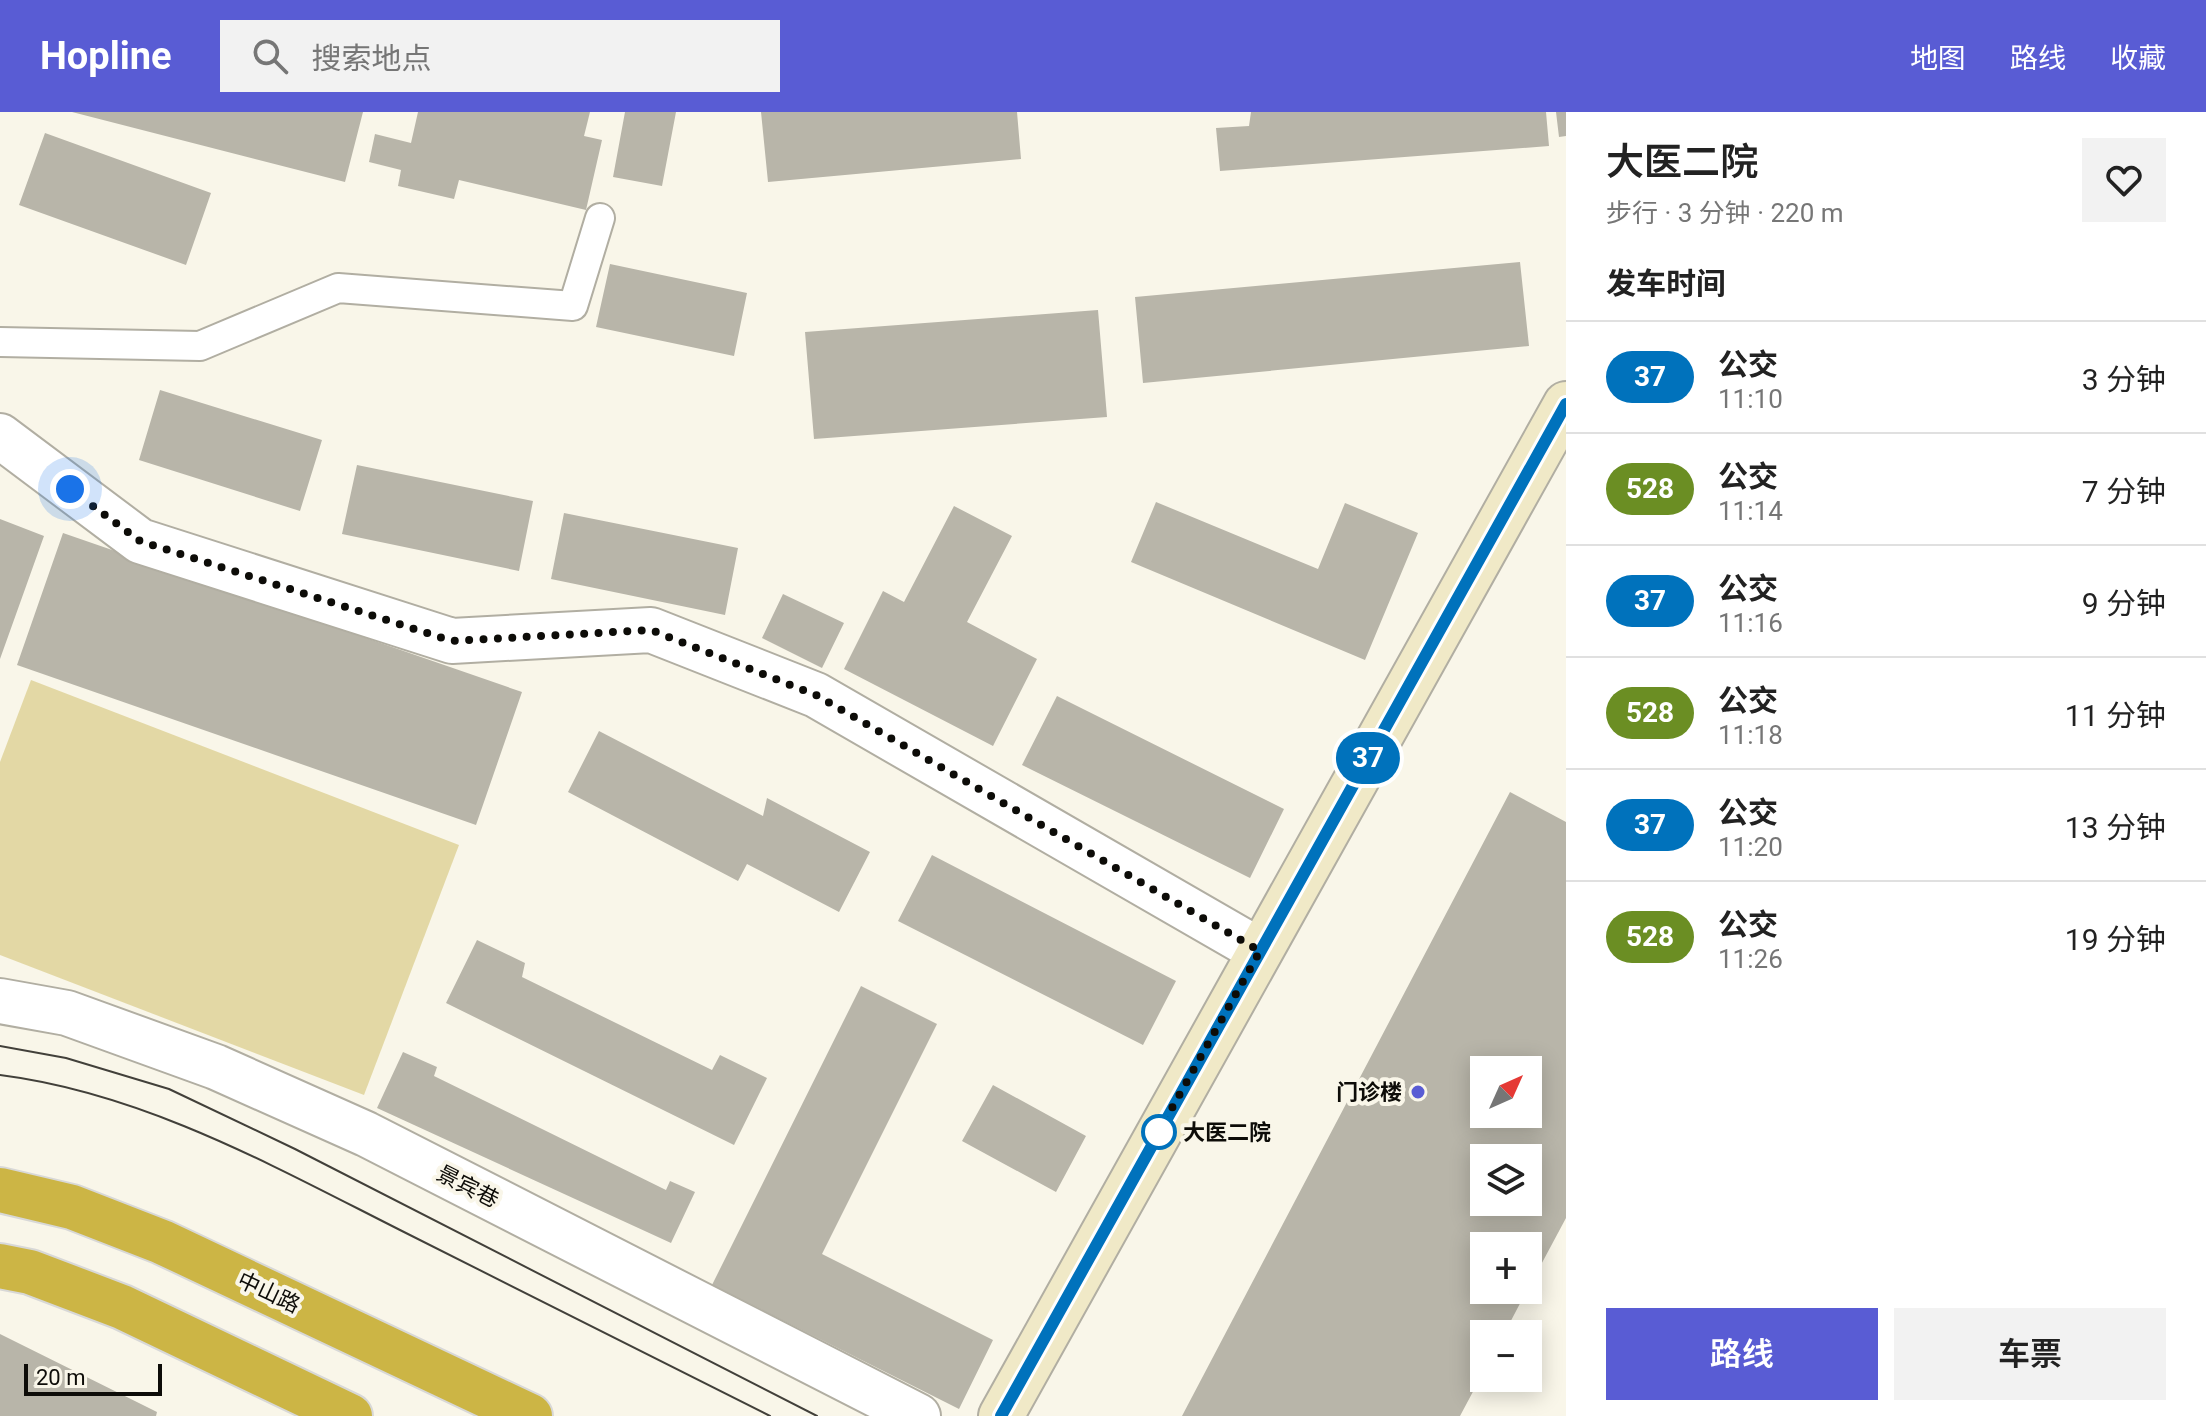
<!DOCTYPE html>
<html lang="zh">
<meta charset="utf-8">
<style>
:root{--surface:#fff;--page:#f2f2f2;--text:#222;--muted:#767676;--line:#e0e0e0;--accent:#595cd4}
body{margin:0;font-family:Roboto,"Noto Sans SC",sans-serif;background:var(--page);color:var(--text);height:100vh;display:flex;flex-direction:column;font-size:30px;white-space:nowrap}
*{box-sizing:border-box;margin:0}
p{font-size:26px;color:var(--muted)}
.icon{flex:none;width:44px;height:44px;fill:none;stroke:currentColor;stroke-width:2;stroke-linecap:round;stroke-linejoin:round}
.map{position:relative;flex:1;overflow:hidden}
.side{display:flex;flex-direction:column;background:var(--surface);width:640px}
.side>*{flex:none}
.badge{padding:0 16px;border-radius:26px;font-size:28px;line-height:52px}
.needle{width:52px;rotate:45deg}
.tools{position:absolute;left:1470px;top:944px;display:grid;gap:16px}
.tools a{display:grid;place-items:center;width:72px;height:72px;border-radius:0px;background:var(--surface);box-shadow:0 4px 20px #0003;font-size:40px}
.scale{position:absolute;left:24px;bottom:20px;width:138px;box-sizing:border-box;padding-left:8px;border:4px solid #0d0c08;border-top:0;font-size:22px;line-height:28px;white-space:nowrap;color:#0d0c08;-webkit-text-stroke:6px #f9f6e9;paint-order:stroke}
.you{position:absolute;width:40px;height:40px;margin:-20px;border:6px solid #fff;border-radius:50%;background:#1a73e8;box-shadow:0 0 0 12px #1a73e833}
.map>.badge{position:absolute;translate:-50% -50%;box-shadow:0 0 0 4px #fff}
h2{padding:0 40px;font-size:30px;line-height:72px}
.round{display:grid;place-items:center;flex:none;width:84px;height:84px;border-radius:0px;background:var(--page)}
.overview{display:flex;align-items:center;justify-content:space-between;height:136px;padding:0 40px}
h1{font-size:38px;font-weight:600;line-height:60px}
.cta{display:flex;gap:16px;margin-top:auto;padding:16px 40px}
.cta a{flex:1;height:92px;border-radius:0px;background:var(--accent);color:#fff;font-size:32px;font-weight:600;line-height:92px;text-align:center}
.cta a+a{background:var(--page);color:var(--text)}
ul{padding:0;list-style:none}
li{display:flex;align-items:center;gap:24px;height:112px;padding:0 40px;border-top:2px solid var(--line)}
li div{flex:1}
li b{display:block;font-size:30px}
li em{font-style:normal}
li .badge{min-width:88px;font-weight:700;text-align:center}
header{display:flex;align-items:center;gap:48px;box-sizing:border-box;height:112px;padding:0 40px;background:var(--accent);color:#fff}
header strong{font-size:38px}
nav{display:flex;gap:44px;margin-inline-start:auto;font-size:28px}
.search{width:560px;height:72px;background:var(--page);display:flex;align-items:center;gap:20px;box-sizing:border-box;padding:0 28px;border-radius:0px;color:var(--muted);font-size:30px}
main{display:flex;flex:1;min-height:0}
.map>svg:first-child{display:block}
.green{fill:#e3d8a5}
.building{fill:#b8b5a9;fill-rule:evenodd}
.lines{fill:none;stroke-linecap:round;stroke-linejoin:round}
.lane-casing{stroke:#b1aea2;stroke-width:32}
.street-casing{stroke:#b1aea2;stroke-width:48}
.secondary-casing{stroke:#b1aea2;stroke-width:48}
.highway-casing{stroke:#d8d8d7;stroke-width:48}
.lane{stroke:#fff;stroke-width:28}
.street{stroke:#fff;stroke-width:44}
.secondary{stroke:#f0e9c7;stroke-width:44}
.highway{stroke:#ccb545;stroke-width:44}
.tram{stroke:#42403a;stroke-width:2}
.line-casing{stroke:#fff;stroke-width:18}
.line{stroke:#0072bc;stroke-width:12}
.walk{stroke:#0d0c08;stroke-width:8;stroke-dasharray:0 14.4}
.poi-dot{fill:#595cd4;stroke:#f9f6e9;stroke-width:3}
.stop-dot{fill:#fff;stroke:#0072bc;stroke-width:4}
.labels{text-anchor:middle;stroke-width:8;stroke-linejoin:round;paint-order:stroke}
.poi-label{font-size:22px;font-weight:bold;fill:#0d0c08;stroke:#f9f6e9;text-anchor:end}
.stop-label{font-size:22px;font-weight:bold;fill:#0d0c08;stroke:#f9f6e9;text-anchor:start}
.street-label{font-size:22px;fill:#0d0c08;stroke:#f9f6e9}
</style>
<header>
<strong>Hopline</strong>
<div class="search"><svg class="icon" aria-label="search" viewBox="0 0 24 24"><circle cx="10" cy="10" r="6"/><path d="M15 15l6 6"/></svg>搜索地点</div>
<nav><a>地图</a><a>路线</a><a>收藏</a></nav>
</header>
<main>
<div class="map">
<svg width="1566" height="1304" viewBox="0 0 1566 1304">
<rect width="100%" height="100%" fill="#f9f6e9"/>
<path class="green" d="M31,568L459,733L364,983L0,843V650Z"/>
<path class="building" d="M72,0H363L345,70Z
M418,0H590L584,24L602,28L586,98L459,68L454,87L398,74L401,58L369,50L375,22L411,31Z
M625,0H676L662,74L613,65Z
M761,0H1017L1021,47L768,70Z
M1251,0H1546L1549,34L1220,59L1216,16L1249,14Z
M1556,0H1566V24L1559,25Z
M45,21L211,81L186,153L19,93Z
M1520,150L1529,234L1143,271L1135,185Z
M610,152L747,181L734,244L596,215Z
M1098,198L1107,305L814,327L805,220Z
M160,278L322,328L300,399L139,348Z
M357,353L533,389L519,459L342,422Z
M1156,390L1318,457L1345,391L1418,421L1365,548L1131,450Z
M954,394L1012,424L967,510L1037,547L993,634L844,557L883,479L904,490Z
M564,401L738,436L725,503L551,467Z
M0,407L44,424L0,547Z
M63,421L522,580L476,713L17,553Z
M783,482L844,511L822,556L762,526Z
M1057,584L1284,697L1250,766L1022,653Z
M599,619L763,704L767,686L870,740L839,800L747,752L738,769L568,680Z
M1510,680L1566,710V1106L1528,1177V1134H1484V1178H1527L1504,1222H1484V1259L1460,1304H1182ZM1484,958H1528V1002H1484ZM1484,1046H1528V1090H1484Z
M932,743L1176,869L1143,933L898,809Z
M477,828L525,851L522,865L712,958L720,943L767,966L734,1033L446,891Z
M861,874L937,912L822,1142L993,1228L959,1297L712,1173Z
M403,940L437,955L434,964L666,1078L670,1069L695,1080L671,1131L377,996Z
M993,973L1086,1024L1056,1080L962,1029Z
M0,1222L157,1300L156,1304H0Z"/>
<g class="lines">
<g class="lane-casing">
<path id="lane" d="M0,230L200,234L338,176L573,194L600,106"/>
</g>
<g class="street-casing">
<path id="street" d="M0,324L140,429L452,529L651,518L816,583L1260,839
M0,889L67,901L216,955L366,1022L918,1304"/>
</g>
<g class="secondary-casing">
<path id="secondary" d="M1001,1304L1566,292"/>
</g>
<g class="highway-casing">
<path id="highway" d="M0,1078L72,1095L162,1130L530,1304
M0,1154L30,1160L122,1195L350,1304"/>
</g>
<use href="#lane" class="lane"/>
<use href="#street" class="street"/>
<use href="#secondary" class="secondary"/>
<use href="#highway" class="highway"/>
<path class="tram" d="M0,934L66,946L169,977L295,1037L817,1304
M0,963C143,981 273,1054 400,1118C523,1180 646,1242 770,1304"/>
</g>
<g class="lines">
<g class="line-casing">
<path id="line" d="M1001,1304L1566,292"/>
</g>
<use href="#line" class="line"/>
<path class="walk" d="M70,377L140,429L452,529L651,518L816,583L1260,839L1153,1030L1159,1020"/>
</g>
<circle class="poi-dot" cx="1418" cy="980" r="8"/>
<circle class="stop-dot" cx="1159" cy="1020" r="16"/>
<g class="labels">
<g class="poi-label">
<text x="1402" y="988">门诊楼</text>
</g>
<g class="stop-label">
<text x="1183" y="1028">大医二院</text>
</g>
<g class="street-label">
<text transform="translate(468 1074) rotate(27)" y="8">景宾巷</text>
<text transform="translate(269 1180) rotate(25)" y="8">中山路</text>
</g>
</g>
</svg>
<div class="tools">
<a><svg class="needle" viewBox="-14 -14 28 28"><path d="M0-13l5 13h-10z" fill="#e53935"/><path d="M0 13l5-13h-10z" fill="#767676"/></svg></a>
<a><svg class="icon" aria-label="layers" viewBox="0 0 24 24"><path d="M12 4l9 5-9 5-9-5zM3 14l9 5 9-5"/></svg></a>
<a>+</a>
<a>−</a>
</div>
<div class="scale">20 m</div>
<div class="you" style="left:70px;top:377px"></div>
<b class="badge" style="left:1368px;top:646px;background:#0072bc;color:#fff">37</b>
</div>
<section class="side">
<div class="overview"><div><h1>大医二院</h1><p>步行 · 3 分钟 · 220 m</p></div><a class="round"><svg class="icon" aria-label="heart" viewBox="0 0 24 24"><path d="M12 20l-8-8c-3-5 5-10 8-4 3-6 11-1 8 4z"/></svg></a></div>
<h2>发车时间</h2>
<ul>
<li><span class="badge" style="background:#0072bc;color:#fff">37</span><div><b>公交</b><p>11:10</p></div><em>3 分钟</em></li>
<li><span class="badge" style="background:#6b8e23;color:#fff">528</span><div><b>公交</b><p>11:14</p></div><em>7 分钟</em></li>
<li><span class="badge" style="background:#0072bc;color:#fff">37</span><div><b>公交</b><p>11:16</p></div><em>9 分钟</em></li>
<li><span class="badge" style="background:#6b8e23;color:#fff">528</span><div><b>公交</b><p>11:18</p></div><em>11 分钟</em></li>
<li><span class="badge" style="background:#0072bc;color:#fff">37</span><div><b>公交</b><p>11:20</p></div><em>13 分钟</em></li>
<li><span class="badge" style="background:#6b8e23;color:#fff">528</span><div><b>公交</b><p>11:26</p></div><em>19 分钟</em></li>
</ul>
<div class="cta"><a>路线</a><a>车票</a></div>
</section>
</main>
